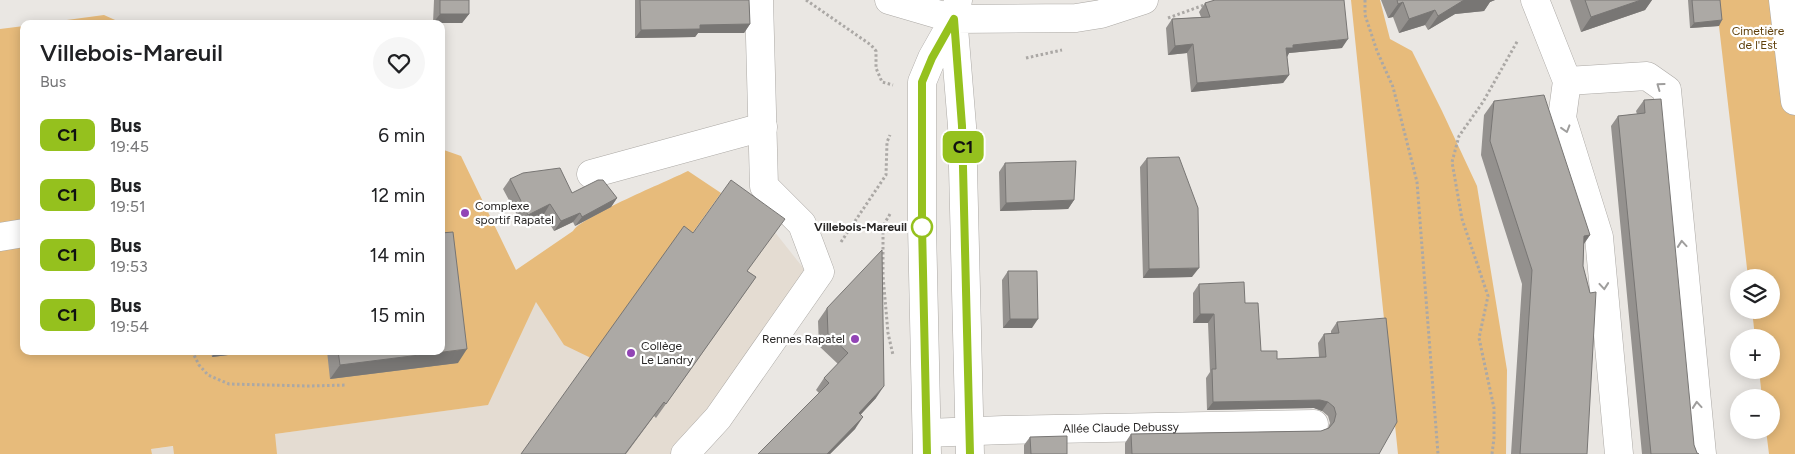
<!DOCTYPE html>
<html lang="fr">
<meta charset="utf-8">
<style>
:root{--surface:#fff;--page:#f6f6f6;--text:#202124;--muted:#757577}
body{margin:0;font-family:Figtree,sans-serif;background:var(--page);color:var(--text);height:100vh;display:flex;flex-direction:column;font-size:19px;white-space:nowrap}
*{box-sizing:border-box;margin:0}
p{font-size:16px;color:var(--muted)}
.icon{flex:none;width:28px;height:28px;fill:none;stroke:currentColor;stroke-width:2;stroke-linecap:round;stroke-linejoin:round}
.map{position:relative;flex:1;overflow:hidden}
.panel{position:absolute;left:20px;top:20px;width:425px;height:335px;display:flex;flex-direction:column;background:var(--surface);border-radius:10px;box-shadow:0 2px 12px #0003}
.panel>*{flex:none}
.badge{padding:0 10px;border-radius:8px;font-size:18px;line-height:32px}
.buttons{position:absolute;left:1730px;top:269px;display:grid;gap:10px}
.buttons a{display:grid;place-items:center;width:50px;height:50px;border-radius:50%;background:var(--surface);box-shadow:0 2px 12px #0003;font-size:25px}
.map>.badge{position:absolute;translate:-50% -50%;box-shadow:0 0 0 2px #fff}
.round{display:grid;place-items:center;flex:none;width:52px;height:52px;border-radius:26px;background:var(--page)}
.headline{display:flex;align-items:center;justify-content:space-between;height:85px;padding:0 20px}
h1{font-size:24px;font-weight:600;line-height:38px}
ul{padding:0;list-style:none}
li{display:flex;align-items:center;gap:15px;height:60px;padding:0 20px}
li div{flex:1}
li b{display:block;font-size:19px}
li em{font-style:normal}
li .badge{min-width:55px;font-weight:700;text-align:center}
.map>svg:first-child{display:block}
.built{fill:#e4dcd2}
.green{fill:#e7bb7b}
.lines{fill:none;stroke-linecap:round;stroke-linejoin:round}
.minor-casing{stroke:#aca9a5;stroke-width:29}
.major-casing{stroke:#aca9a5;stroke-width:29}
.path{stroke:#aba8a5;stroke-width:3;stroke-dasharray:2.5 2.5;stroke-linecap:butt}
.minor{stroke:#fff;stroke-width:28}
.major{stroke:#fff;stroke-width:28}
.wall{fill:#94918e}
.shaded-wall{fill:#787674}
.building{fill:#aca9a5;stroke:#787674}
.oneway{stroke:#9f9e9d}
.line-casing{stroke:#fff;stroke-width:11}
.line{stroke:#95c11e;stroke-width:8}
.poi-dot{fill:#9244b5;stroke:#fff;stroke-width:2}
.stop-dot{fill:#fff;stroke:#95c11e;stroke-width:2.5}
.labels{text-anchor:middle;stroke-width:4.5;stroke-linejoin:round;paint-order:stroke}
.park-label{font-size:12px;fill:#60410c;stroke:#fff}
.poi-label{font-size:12px;fill:#292726;stroke:#fff;text-anchor:start}
.stop-label{font-size:12px;font-weight:bold;fill:#292726;stroke:#fff;text-anchor:end}
.street-label{font-size:12px;fill:#292726;stroke:#fff}
</style>
<div class="map">
<svg width="1795" height="454" viewBox="0 0 1795 454">
<rect width="100%" height="100%" fill="#eae7e3"/>
<path class="built" d="M688,171L774,231L808,274L691,434L673,454H152L151,449L275,434L487,405L536,301L577,225Z"/>
<path class="green" d="M1351,0H1380L1390,39L1412,51L1442,111L1477,186L1507,370L1506,454H1398Z
M1716,0H1795V454H1769L1766,430H1771V398L1762,397L1759,370H1771V338L1755,337L1752,310H1771V278L1748,277Z
M104,15L124,24H37Z
M24,26V351H441V149L461,156L516,270L573,231C584,215 666,182 688,171L721,193L683,246L591,358L564,345L536,302L488,405L275,434L277,454H174L173,446L151,449L152,454H0V29Z"/>
<g class="lines">
<g class="minor-casing">
<g id="minor">
<path d="M1535,0L1567,81L1562,118L1599,237L1619,454"/>
<path d="M1783,0L1795,101"/>
<path d="M1567,81L1647,76L1667,90L1702,454"/>
<path d="M591,174L763,127"/>
<path d="M0,237L24,233"/>
<path id="s1" d="M927,433L1004,430L1314,424"/>
<path d="M685,454L718,418L820,272L802,224L764,186L759,0"/>
</g>
</g>
<g class="major-casing">
<path id="major" d="M889,0L954,19L1076,18L1101,14L1144,0
M953,16L962,126L970,454
M927,454L922,226V82L932,58L954,19L958,0"/>
</g>
<path class="path" d="M806,0L871,45L876,51V68L882,82L893,85
M1365,0V15L1377,51L1393,87L1417,182L1438,454
M1168,18L1207,4
M1026,58L1062,50
M890,214L883,226V276L888,333L893,355
M841,242L886,175L887,142L890,135
M192,351L199,365L208,375L229,384L309,386L347,385
M1492,454L1494,438V408L1479,338L1488,296L1462,219L1452,162L1459,136L1483,102L1518,40"/>
<use href="#minor" class="minor"/>
<use href="#major" class="major"/>
</g>
<path class="wall" d="M434,0H469V14L462,23H433Z
M635,0H749L750,24L744,33H698L695,37L635,38Z
M1381,0H1495L1490,2L1484,11L1455,14L1428,30L1425,25L1399,33L1393,17L1388,18Z
M1570,0H1652L1645,10L1581,32Z
M1688,0H1720L1719,26L1690,28Z
M1205,3L1342,48L1289,53L1287,57L1289,75L1283,83L1191,92L1187,53L1168,55L1166,28L1172,19L1201,17L1199,12Z
M1644,100L1694,445L1697,453L1699,454H1642L1611,126L1618,116L1637,114L1636,111Z
M1494,101L1590,235L1584,244L1583,266L1587,454H1511L1522,284L1481,155L1484,115Z
M1147,158L1192,277L1143,278L1140,167Z
M1005,163L1074,200L1068,209L1000,211L999,172Z
M510,179L572,193L617,198L611,207L575,226L573,222L554,231L544,214L522,224L503,189Z
M693,233L756,277L656,418L654,416L626,454H521Z
M1008,271L1032,328H1003L1002,280Z
M1199,284L1245,303L1261,351L1277,359L1319,357L1318,343L1324,334L1331,333V331L1337,322L1379,454H1125V443L1131,434L1321,431L1328,428L1330,423L1328,416L1322,411L1314,408L1207,410L1206,378L1210,372L1208,323H1193V293Z
M827,308L876,398L861,414L855,429L830,454H758L819,393L816,390L824,378L838,364L819,346L818,321Z
M211,351H261L212,357Z
M327,351H441L458,363L330,379Z
M1030,437L1067,454H1024V445Z"/>
<path class="shaded-wall" d="M1464,0H1495L1490,2L1484,11L1455,14L1428,30L1438,16Z
M1641,0H1652L1645,10L1581,32L1591,17Z
M1403,2L1393,17L1388,18L1398,4Z
M1435,10L1425,25L1399,33L1409,19Z
M440,14H469L462,23H433Z
M1722,20L1719,26L1690,28L1694,23Z
M750,24L744,33H698L695,37L635,38L641,30L700,25Z
M1348,39L1342,48L1289,53L1287,57L1286,48L1293,45Z
M1193,44L1187,53L1168,55L1175,46Z
M1289,75L1283,83L1191,92L1197,83Z
M617,198L611,207L575,226L582,217Z
M1074,200L1068,209L1000,211L1006,203Z
M550,204L544,214L522,224L528,215Z
M580,213L573,222L554,231L561,221Z
M1590,235L1580,249L1584,236Z
M1199,268L1192,277L1143,278L1149,269Z
M1200,314H1214L1208,323H1193Z
M1010,319H1038L1032,328H1003Z
M467,349L458,363L330,379L340,365Z
M216,351H261L212,357Z
M884,386L876,398L851,425L859,413Z
M1320,400L1328,402L1322,411L1314,408L1207,410L1213,402Z
M863,417L855,429L830,454H827Z"/>
<path class="building" d="M440,0H469V14H440Z
M640,0H749L750,24L700,25V29L641,30Z
M1215,0H1344L1348,39L1293,45V48H1286L1289,75L1197,83L1193,44L1175,46L1172,19L1210,17L1205,3Z
M1397,0H1464L1438,16L1435,10L1409,19L1403,2L1398,4Z
M1585,0H1641L1591,17Z
M1692,0H1720L1722,20L1694,23Z
M1544,95L1590,235L1584,236L1583,266L1590,293L1596,292L1587,454H1520L1532,270L1490,141L1494,101Z
M1661,99L1694,445L1697,453L1699,454H1651L1618,116L1645,113L1644,100Z
M1179,157L1198,208L1199,268L1149,269L1147,158Z
M1076,161L1074,200L1006,203L1005,163Z
M560,168L572,193L598,180H603L617,198L582,217L580,213L561,221L550,204L528,215L510,179L523,173Z
M731,180L785,219L747,271L756,277L666,404L664,402L625,454H521L684,226L693,233Z
M453,232L467,349L340,365L338,351H441V233Z
M882,250L884,386L859,413L863,417L827,454H758L829,383L824,378L848,353L828,334L827,308Z
M1008,271H1037L1038,319H1010Z
M1244,282L1245,303H1258L1261,351H1277V359L1326,357L1324,334L1339,333L1337,322L1386,318L1397,422L1379,454H1132L1131,434L1321,431L1329,428L1334,422L1336,414L1334,407L1328,402L1320,400L1213,402L1212,369H1216L1214,314H1200L1199,284Z
M1067,436V454H1031L1030,437Z"/>
<defs><path id="oneway-chevron" d="M-2-3.5L2.5 0L-2 3.5" fill="none" stroke-width="1.6" stroke-linecap="round" stroke-linejoin="round" transform="scale(1.25)"/></defs>
<g class="oneway">
<use href="#oneway-chevron" transform="translate(1660 86) rotate(-144)"/>
<use href="#oneway-chevron" transform="translate(1566 129) rotate(73)"/>
<use href="#oneway-chevron" transform="translate(1682 244) rotate(-95)"/>
<use href="#oneway-chevron" transform="translate(1604 286) rotate(85)"/>
<use href="#oneway-chevron" transform="translate(1697 405) rotate(-95)"/>
</g>
<g class="lines">
<g class="line-casing">
<path id="line" d="M927,454L922,226V82L932,58L954,19L962,126L970,454"/>
</g>
<use href="#line" class="line"/>
</g>
<g class="poi-dot">
<circle cx="465" cy="213" r="5"/>
<circle cx="855" cy="339" r="5"/>
<circle cx="631" cy="353" r="5"/>
</g>
<circle class="stop-dot" cx="922" cy="227" r="10"/>
<g class="labels">
<g class="park-label">
<text x="1758" y="35">Cimetière<tspan x="1758" dy="14">de l'Est</tspan></text>
</g>
<g class="poi-label">
<text x="475" y="210">Complexe<tspan x="475" dy="14">sportif Rapatel</tspan></text>
<text x="845" y="343" text-anchor="end">Rennes Rapatel</text>
<text x="641" y="350">Collège<tspan x="641" dy="14">Le Landry</tspan></text>
</g>
<g class="stop-label">
<text x="907" y="231">Villebois-Mareuil</text>
</g>
<g class="street-label">
<text dy="4" stroke="none"><textPath href="#s1" startOffset="194">Allée Claude Debussy</textPath></text>
</g>
</g>
</svg>
<div class="buttons">
<a><svg class="icon" aria-label="layers" viewBox="0 0 24 24"><path d="M12 4l9 5-9 5-9-5zM3 14l9 5 9-5"/></svg></a>
<a>+</a>
<a>−</a>
</div>
<b class="badge" style="left:963px;top:147px;background:#95c11e;color:#111">C1</b>
<section class="panel">
<div class="headline"><div><h1>Villebois-Mareuil</h1><p>Bus</p></div><a class="round"><svg class="icon" aria-label="heart" viewBox="0 0 24 24"><path d="M12 20l-8-8c-3-5 5-10 8-4 3-6 11-1 8 4z"/></svg></a></div>
<ul>
<li><span class="badge" style="background:#95c11e;color:#111">C1</span><div><b>Bus</b><p>19:45</p></div><em>6 min</em></li>
<li><span class="badge" style="background:#95c11e;color:#111">C1</span><div><b>Bus</b><p>19:51</p></div><em>12 min</em></li>
<li><span class="badge" style="background:#95c11e;color:#111">C1</span><div><b>Bus</b><p>19:53</p></div><em>14 min</em></li>
<li><span class="badge" style="background:#95c11e;color:#111">C1</span><div><b>Bus</b><p>19:54</p></div><em>15 min</em></li>
</ul>
</section>
</div>
